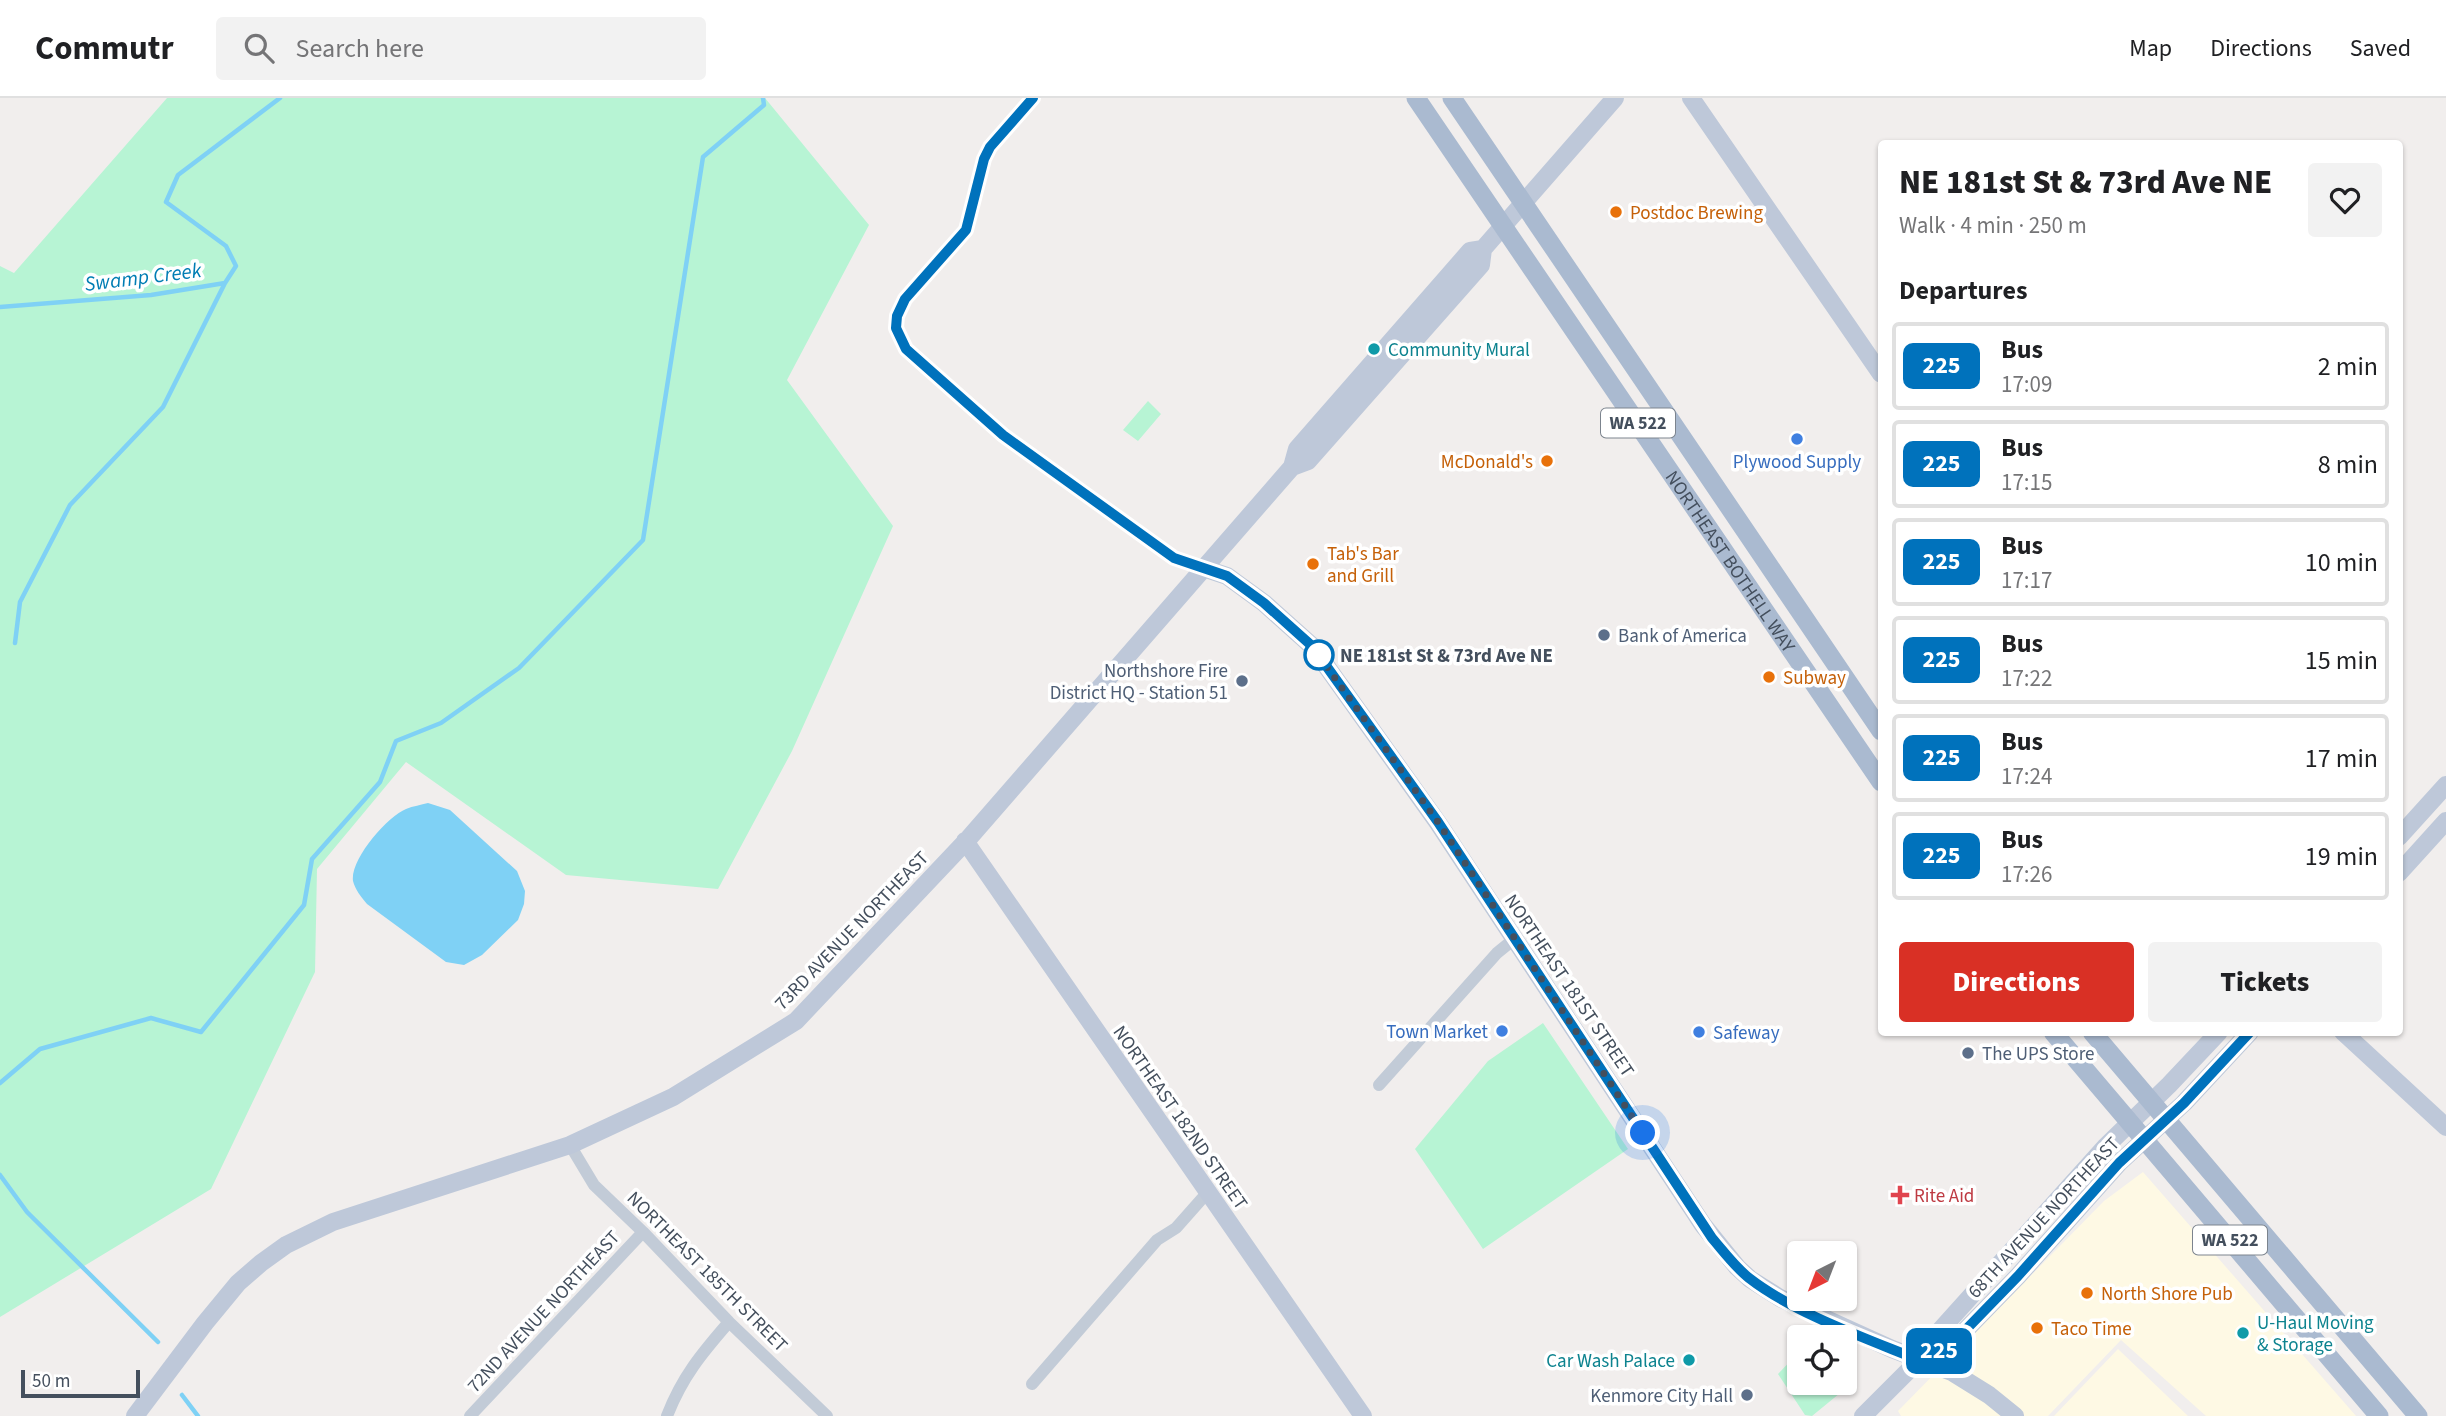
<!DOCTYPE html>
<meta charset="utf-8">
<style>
:root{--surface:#fff;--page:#f2f2f2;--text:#202124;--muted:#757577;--line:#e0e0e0;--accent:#d93025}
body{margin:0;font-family:"Source Sans 3",sans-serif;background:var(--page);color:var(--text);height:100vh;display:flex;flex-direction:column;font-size:26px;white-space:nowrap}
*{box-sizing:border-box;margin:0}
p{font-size:23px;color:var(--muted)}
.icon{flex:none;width:38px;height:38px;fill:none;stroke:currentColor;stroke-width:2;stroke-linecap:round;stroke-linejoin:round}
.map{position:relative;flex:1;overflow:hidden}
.side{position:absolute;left:1878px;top:42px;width:525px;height:896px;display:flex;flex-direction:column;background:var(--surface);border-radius:7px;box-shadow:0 2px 5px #0004}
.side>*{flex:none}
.badge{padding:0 14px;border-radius:10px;font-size:24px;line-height:46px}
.needle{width:46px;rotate:222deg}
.controls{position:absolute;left:1787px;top:1143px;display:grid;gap:14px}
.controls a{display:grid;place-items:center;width:70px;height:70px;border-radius:7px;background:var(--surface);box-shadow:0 2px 5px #0004;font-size:35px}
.scale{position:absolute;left:21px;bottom:18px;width:119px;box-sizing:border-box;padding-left:7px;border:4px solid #444f5d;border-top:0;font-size:19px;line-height:24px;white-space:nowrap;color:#444f5d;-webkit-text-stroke:5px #fff;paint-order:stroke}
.you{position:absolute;width:35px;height:35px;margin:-18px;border:5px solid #fff;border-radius:50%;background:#1a73e8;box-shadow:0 0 0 10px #1a73e833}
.map>.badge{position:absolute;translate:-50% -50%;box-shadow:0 0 0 4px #fff}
h2{padding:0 21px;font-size:26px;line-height:63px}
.round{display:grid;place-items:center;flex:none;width:74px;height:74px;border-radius:7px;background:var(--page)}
.summary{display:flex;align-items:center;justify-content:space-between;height:119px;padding:0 21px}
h1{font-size:33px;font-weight:800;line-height:52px}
.action{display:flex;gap:14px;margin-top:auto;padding:14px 21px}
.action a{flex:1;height:80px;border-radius:7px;background:var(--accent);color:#fff;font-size:28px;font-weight:800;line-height:80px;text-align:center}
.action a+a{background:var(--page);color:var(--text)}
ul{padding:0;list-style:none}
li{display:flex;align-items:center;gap:21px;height:88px;margin:0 14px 10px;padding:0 7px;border:4px solid var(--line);border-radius:7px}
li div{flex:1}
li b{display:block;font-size:26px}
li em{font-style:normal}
li .badge{min-width:77px;font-weight:700;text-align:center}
header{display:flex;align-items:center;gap:42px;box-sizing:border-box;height:98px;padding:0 35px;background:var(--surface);border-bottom:2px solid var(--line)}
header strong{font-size:33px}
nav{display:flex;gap:38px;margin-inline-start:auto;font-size:24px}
.search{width:490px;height:63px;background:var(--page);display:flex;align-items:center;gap:18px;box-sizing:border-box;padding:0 24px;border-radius:7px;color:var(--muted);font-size:26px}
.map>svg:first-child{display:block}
.commercial{fill:#fef9e4}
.green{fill:#b7f4d4}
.water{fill:#7fd1f5}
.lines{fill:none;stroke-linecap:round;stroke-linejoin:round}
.stream{stroke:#7fd1f5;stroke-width:4.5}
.street{stroke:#c2cbd7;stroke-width:12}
.secondary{stroke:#bec8d9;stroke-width:18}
.primary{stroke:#aabad0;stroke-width:19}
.line-casing{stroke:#fff;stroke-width:16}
.line{stroke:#0072bc;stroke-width:10}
.walk{stroke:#444f5d;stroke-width:7;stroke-dasharray:0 12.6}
.food-dot{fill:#e8710a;stroke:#fff;stroke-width:2.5}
.culture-dot{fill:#0f9aa8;stroke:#fff;stroke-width:2.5}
.shop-dot{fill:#3f7fe0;stroke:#fff;stroke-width:2.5}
.service-dot{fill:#5c6f8a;stroke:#fff;stroke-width:2.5}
.stop-dot{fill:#fff;stroke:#0072bc;stroke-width:3.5}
.health-dot{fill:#e0444e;stroke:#fff;stroke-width:2.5}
.labels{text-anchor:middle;stroke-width:7;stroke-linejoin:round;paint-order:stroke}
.shield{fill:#fff;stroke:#7c848e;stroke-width:2}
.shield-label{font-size:18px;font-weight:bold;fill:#444f5d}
.food-label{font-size:19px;fill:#c56008;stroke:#fff;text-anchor:start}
.culture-label{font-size:19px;fill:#0d838f;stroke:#fff;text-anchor:start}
.shop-label{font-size:19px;fill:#366cbe;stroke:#fff}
.street-label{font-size:19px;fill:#444f5d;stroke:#fff}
.service-label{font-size:19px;fill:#4e5e75;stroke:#fff;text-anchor:start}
.stop-label{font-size:19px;font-weight:bold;fill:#444f5d;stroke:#fff;text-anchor:start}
.health-label{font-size:19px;fill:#be3a42;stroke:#fff;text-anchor:start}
.water-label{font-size:21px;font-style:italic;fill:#007db4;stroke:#fff}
</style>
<header>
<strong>Commutr</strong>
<div class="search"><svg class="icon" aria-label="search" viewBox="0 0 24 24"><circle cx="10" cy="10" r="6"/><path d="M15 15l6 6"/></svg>Search here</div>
<nav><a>Map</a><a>Directions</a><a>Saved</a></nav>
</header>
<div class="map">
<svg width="2446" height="1318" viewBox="0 0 2446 1318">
<rect width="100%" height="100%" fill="#f1eeed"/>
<path class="commercial" d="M2143,1074L2356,1318H2206L2121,1242L2048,1318H1901L1898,1313L2104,1103Z
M2118,1251L2188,1318H2054Z"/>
<path class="green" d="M167,0H765L869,127L787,282L893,428L792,653L718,791L566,777L406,664L317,771L315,874L211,1091L0,1219V168L14,175Z
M1148,303L1161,316L1138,343L1123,332Z
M1543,925L1628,1051L1483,1151L1415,1051L1488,963Z
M1799,1254V1284H1844L1845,1268L1856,1282L1812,1318L1805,1317L1778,1276Z"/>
<path class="water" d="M428,705L450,712L517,773L525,793L524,806L518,822L482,857L464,867L446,864L367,806C361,799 355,791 353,783C350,761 388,718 406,711C413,708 421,707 428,705Z"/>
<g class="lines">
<path class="stream" d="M0,209L151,197L225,185L236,168L226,148L166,104L178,77L280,0
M15,545L20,504L70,407L163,309L225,185
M0,985L40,951L151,920L201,934L304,807L312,761L380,684L396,643L441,625L519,570L643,442L703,59L764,7L763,0
M0,1077L27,1114L158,1244
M182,1297L198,1318"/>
<path class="street" d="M1379,987L1497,855L1513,842
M570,1047L594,1087L643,1134L729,1224L827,1318
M1032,1286L1157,1142L1176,1130L1207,1095
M470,1318L643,1134
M667,1318C682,1279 702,1255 729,1224"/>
<path class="secondary" d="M1691,0L1881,276
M1292,369L1308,363L1481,167L1483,151L1615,0
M1203,470L1227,478L1264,505L1312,548L1438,725L1703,1127L1737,1169L1750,1181L1780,1200L1892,1251L1952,1274L1989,1297L2015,1318
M2399,739L2446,687
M965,743L1363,1318
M2399,775L2446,723
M2343,934L2446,1029
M1919,1262L1949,1249L2018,1178L2119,1065L2184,1005L2250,934
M135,1318L205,1225L238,1185L261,1165L286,1147L333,1124L570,1047L673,999L796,923L969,740L1292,369L1297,351L1470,153L1483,151
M1863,1318L1919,1262L1935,1238L2105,1049L2169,987L2219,934"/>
<g class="primary">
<path id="s1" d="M1416,0L1881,684"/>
<path d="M1452,0L1881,633"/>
<path d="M2053,934L2379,1318"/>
<path d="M2092,934L2418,1318"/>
</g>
</g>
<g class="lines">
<g class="line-casing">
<path id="line" d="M1033,0L990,49L984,61L966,132L905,201L897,218L896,230L906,251L1003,337L1174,460L1227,478L1264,505L1312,548L1438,724L1712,1140C1724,1154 1735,1169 1749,1180C1794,1215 1865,1240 1919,1262L1949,1249L2018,1178L2119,1065L2184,1005L2250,934"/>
</g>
<use href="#line" class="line"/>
<path class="walk" d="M1319,557L1312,548L1438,724L1643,1035"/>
</g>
<g class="food-dot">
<circle cx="1616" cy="114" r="7"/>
<circle cx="1547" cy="363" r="7"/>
<circle cx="1313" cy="466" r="7"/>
<circle cx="1769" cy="579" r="7"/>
<circle cx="2087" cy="1195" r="7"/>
<circle cx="2037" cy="1230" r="7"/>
</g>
<g class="culture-dot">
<circle cx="1374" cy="251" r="7"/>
<circle cx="2243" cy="1235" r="7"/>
<circle cx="1689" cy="1262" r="7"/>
</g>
<g class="shop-dot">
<circle cx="1797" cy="341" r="7"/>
<circle cx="1502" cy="933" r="7"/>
<circle cx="1699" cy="934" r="7"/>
</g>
<g class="service-dot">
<circle cx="1604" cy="537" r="7"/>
<circle cx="1242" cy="583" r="7"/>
<circle cx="1968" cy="955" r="7"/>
<circle cx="1747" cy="1297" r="7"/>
</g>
<circle class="stop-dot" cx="1319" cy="557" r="14"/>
<path class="health-dot" d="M1896.5 1086.5h7v7h7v7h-7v7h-7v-7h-7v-7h7z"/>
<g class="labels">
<g class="shield">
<rect x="1601" y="310.5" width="74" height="29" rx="5"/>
<rect x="2193" y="1127.5" width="74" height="29" rx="5"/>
</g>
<g class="shield-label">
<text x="1638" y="331">WA 522</text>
<text x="2230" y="1148">WA 522</text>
</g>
<g class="food-label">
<text x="1630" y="121">Postdoc Brewing</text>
<text x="1533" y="370" text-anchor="end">McDonald's</text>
<text x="1327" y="462">Tab's Bar<tspan x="1327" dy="22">and Grill</tspan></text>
<text x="1783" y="586">Subway</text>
<text x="2101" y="1202">North Shore Pub</text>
<text x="2051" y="1237">Taco Time</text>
</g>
<g class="culture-label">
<text x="1388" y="258">Community Mural</text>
<text x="2257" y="1231">U-Haul Moving<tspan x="2257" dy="22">&amp; Storage</tspan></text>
<text x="1675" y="1269" text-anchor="end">Car Wash Palace</text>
</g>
<g class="shop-label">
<text x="1797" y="370">Plywood Supply</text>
<text x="1488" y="940" text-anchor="end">Town Market</text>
<text x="1713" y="941" text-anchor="start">Safeway</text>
</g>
<g class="street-label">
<text dy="7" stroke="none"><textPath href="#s1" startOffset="560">NORTHEAST BOTHELL WAY</textPath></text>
<text transform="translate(851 832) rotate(-46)" y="7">73RD AVENUE NORTHEAST</text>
<text transform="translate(1570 887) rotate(56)" y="7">NORTHEAST 181ST STREET</text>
<text transform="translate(1181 1019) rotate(55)" y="7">NORTHEAST 182ND STREET</text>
<text transform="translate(2043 1119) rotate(-47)" y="7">68TH AVENUE NORTHEAST</text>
<text transform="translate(708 1173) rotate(45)" y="7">NORTHEAST 185TH STREET</text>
<text transform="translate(543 1213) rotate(-47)" y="7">72ND AVENUE NORTHEAST</text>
</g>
<g class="service-label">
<text x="1618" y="544">Bank of America</text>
<text x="1228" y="579" text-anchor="end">Northshore Fire<tspan x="1228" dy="22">District HQ - Station 51</tspan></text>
<text x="1982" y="962">The UPS Store</text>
<text x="1733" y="1304" text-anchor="end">Kenmore City Hall</text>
</g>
<g class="stop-label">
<text x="1340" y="564">NE 181st St &amp; 73rd Ave NE</text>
</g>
<g class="health-label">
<text x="1914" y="1104">Rite Aid</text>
</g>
<g class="water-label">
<text transform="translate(143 179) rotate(-7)" y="7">Swamp Creek</text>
</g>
</g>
</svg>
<div class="controls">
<a><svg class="needle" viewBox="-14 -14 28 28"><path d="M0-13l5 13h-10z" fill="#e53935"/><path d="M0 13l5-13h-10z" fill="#757577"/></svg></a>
<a><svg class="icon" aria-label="locate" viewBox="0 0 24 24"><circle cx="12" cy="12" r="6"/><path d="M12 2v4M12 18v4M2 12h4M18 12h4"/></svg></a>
</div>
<div class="scale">50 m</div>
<div class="you" style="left:1643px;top:1035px"></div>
<b class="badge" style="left:1939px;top:1253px;background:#0072bc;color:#fff">225</b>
<section class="side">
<div class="summary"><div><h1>NE 181st St &amp; 73rd Ave NE</h1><p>Walk · 4 min · 250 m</p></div><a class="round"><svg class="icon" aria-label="heart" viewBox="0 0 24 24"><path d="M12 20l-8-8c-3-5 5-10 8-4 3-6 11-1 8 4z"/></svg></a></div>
<h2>Departures</h2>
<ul>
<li><span class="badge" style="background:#0072bc;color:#fff">225</span><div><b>Bus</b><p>17:09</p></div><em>2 min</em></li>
<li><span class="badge" style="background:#0072bc;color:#fff">225</span><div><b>Bus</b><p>17:15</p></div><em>8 min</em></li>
<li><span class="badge" style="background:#0072bc;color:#fff">225</span><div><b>Bus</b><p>17:17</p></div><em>10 min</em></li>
<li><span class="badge" style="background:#0072bc;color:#fff">225</span><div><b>Bus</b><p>17:22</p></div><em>15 min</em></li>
<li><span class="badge" style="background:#0072bc;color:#fff">225</span><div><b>Bus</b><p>17:24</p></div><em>17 min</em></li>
<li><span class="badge" style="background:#0072bc;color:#fff">225</span><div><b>Bus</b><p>17:26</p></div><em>19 min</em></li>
</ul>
<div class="action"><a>Directions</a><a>Tickets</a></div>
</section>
</div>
